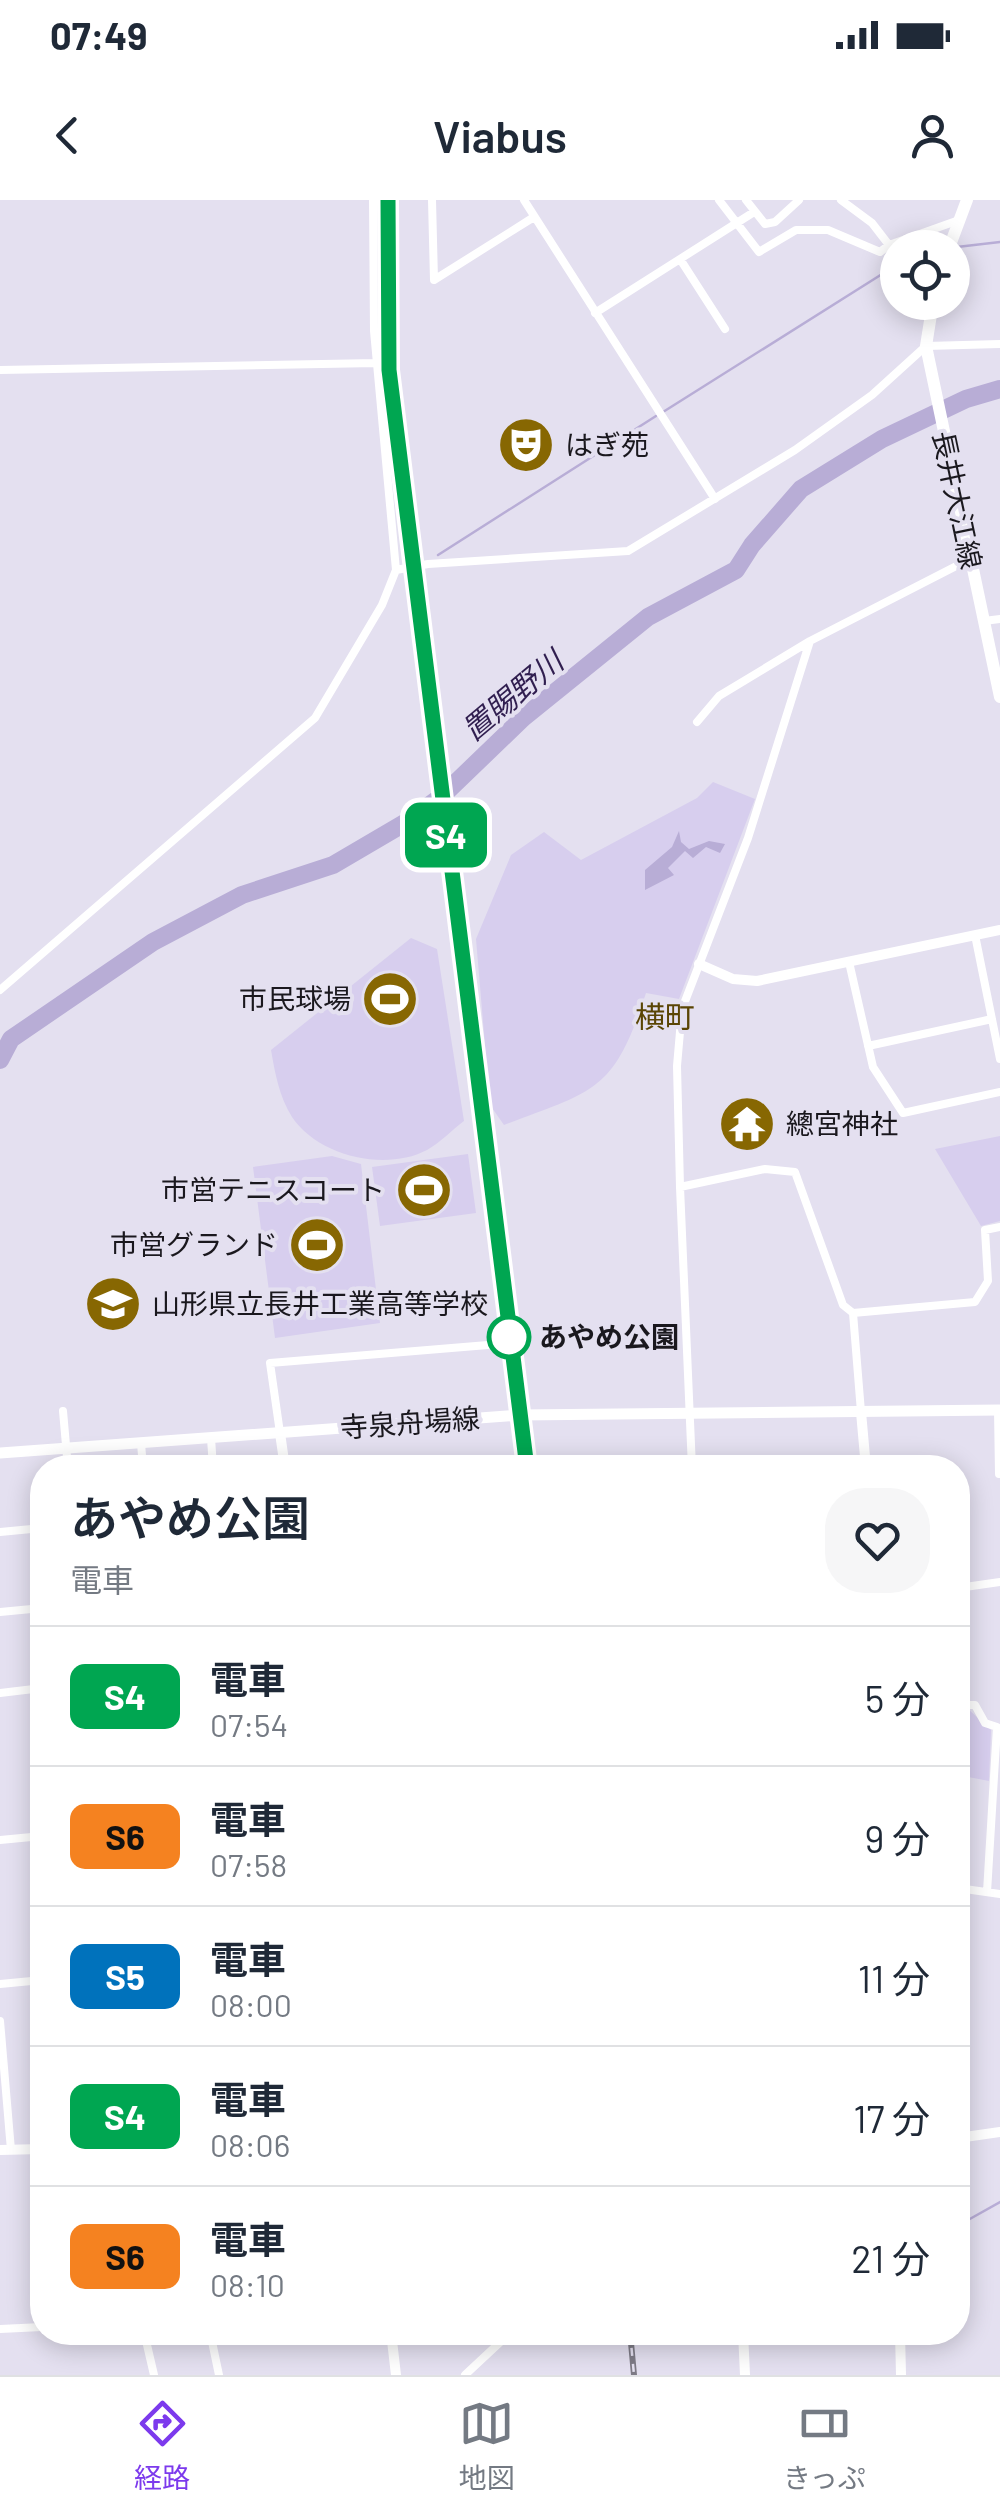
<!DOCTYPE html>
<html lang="ja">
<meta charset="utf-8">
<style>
:root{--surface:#fff;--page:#f6f6f7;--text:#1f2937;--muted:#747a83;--line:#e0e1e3;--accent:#7c3aed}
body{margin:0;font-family:Barlow,"Noto Sans JP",sans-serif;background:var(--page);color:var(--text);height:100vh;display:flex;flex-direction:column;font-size:38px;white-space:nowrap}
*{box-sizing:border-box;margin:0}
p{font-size:32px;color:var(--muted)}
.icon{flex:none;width:55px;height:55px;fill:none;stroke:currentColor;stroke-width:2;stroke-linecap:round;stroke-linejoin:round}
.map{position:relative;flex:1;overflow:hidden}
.details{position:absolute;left:30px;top:1255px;width:940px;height:890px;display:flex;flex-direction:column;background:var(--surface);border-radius:40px;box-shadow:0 5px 25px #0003}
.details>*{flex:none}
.badge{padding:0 20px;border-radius:15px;font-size:35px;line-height:65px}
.fabs{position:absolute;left:880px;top:30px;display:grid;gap:20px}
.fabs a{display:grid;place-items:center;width:90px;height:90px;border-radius:50%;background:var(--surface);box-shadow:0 5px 25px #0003;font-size:50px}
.map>.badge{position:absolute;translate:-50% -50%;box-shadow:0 0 0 5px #fff}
.round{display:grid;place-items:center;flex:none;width:105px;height:105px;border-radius:40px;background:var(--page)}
.summary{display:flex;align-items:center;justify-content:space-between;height:170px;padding:0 40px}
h1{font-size:48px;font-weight:600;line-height:75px}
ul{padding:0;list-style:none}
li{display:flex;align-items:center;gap:30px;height:140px;padding:0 40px;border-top:2px solid var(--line)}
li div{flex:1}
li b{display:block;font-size:38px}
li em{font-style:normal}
li .badge{min-width:110px;font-weight:700;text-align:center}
.status{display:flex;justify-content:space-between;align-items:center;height:70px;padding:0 50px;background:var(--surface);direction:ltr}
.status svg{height:28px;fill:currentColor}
header{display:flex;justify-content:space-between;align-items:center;height:130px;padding:0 40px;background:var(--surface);font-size:45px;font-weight:600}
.menu{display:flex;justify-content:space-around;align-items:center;height:140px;border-top:2px solid var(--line);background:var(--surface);font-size:28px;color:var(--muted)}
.menu a{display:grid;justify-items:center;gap:5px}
.menu .current{color:var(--accent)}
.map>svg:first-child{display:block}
.green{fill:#d7ceee}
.water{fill:#b8add6}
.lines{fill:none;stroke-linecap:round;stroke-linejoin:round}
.stream{stroke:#b8add6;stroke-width:2.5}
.river{stroke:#b8add6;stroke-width:18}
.minor{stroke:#fff;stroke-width:8}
.tertiary{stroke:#fff;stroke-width:10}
.secondary{stroke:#fff;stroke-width:11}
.primary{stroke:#fff;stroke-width:12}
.rail-casing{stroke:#7e7b86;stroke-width:6}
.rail{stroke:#e4e0f0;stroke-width:2.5;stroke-dasharray:8;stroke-linecap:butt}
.line-casing{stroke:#fff;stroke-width:22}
.line{stroke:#00a651;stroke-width:15}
.stop-dot{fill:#fff;stroke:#00a651;stroke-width:5}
.labels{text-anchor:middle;stroke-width:8;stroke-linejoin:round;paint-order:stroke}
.poi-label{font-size:28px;fill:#1a181e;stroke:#e4e0f0;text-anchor:start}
.street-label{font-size:28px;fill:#1a181e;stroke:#e4e0f0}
.stop-label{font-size:28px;font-weight:bold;fill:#1a181e;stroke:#e4e0f0;text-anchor:start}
.water-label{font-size:30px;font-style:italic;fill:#311f50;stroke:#e4e0f0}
.neighbourhood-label{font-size:30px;fill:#5a4504;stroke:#e4e0f0}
</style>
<div class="status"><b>07:49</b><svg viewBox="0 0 49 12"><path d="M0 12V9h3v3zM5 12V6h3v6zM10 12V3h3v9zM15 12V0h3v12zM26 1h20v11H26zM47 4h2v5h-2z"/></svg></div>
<header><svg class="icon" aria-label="back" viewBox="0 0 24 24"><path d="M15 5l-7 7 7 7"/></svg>Viabus<svg class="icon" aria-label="person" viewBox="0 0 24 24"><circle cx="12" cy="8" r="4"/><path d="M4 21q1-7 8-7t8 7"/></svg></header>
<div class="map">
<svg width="1000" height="2175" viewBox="0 0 1000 2175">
<rect width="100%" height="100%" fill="#e4e0f0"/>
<path class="green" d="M713,582L755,599L679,799L646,793C614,891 597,890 504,925L490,905L476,739L511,655L544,632L581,660L697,598Z
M411,738L437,749L464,921C452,930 440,943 427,950C385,972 318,956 292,917C279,896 275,873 271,850Z
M1000,936V1021L981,1026L935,949Z
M468,954L476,1013L380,1026L372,967Z
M332,956L361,964L380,1123L275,1138L253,967Z
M958,1508H967L991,1530L989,1581L958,1575Z"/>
<path class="water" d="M679,631L681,642L689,649L709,641L725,644L720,653L706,647L693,658L685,651L668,668L674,675L645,690V670L672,647Z"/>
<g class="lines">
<path class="stream" d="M957,47L1000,42
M663,212L898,64
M438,355L656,216
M964,2043L968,2020L1000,2002"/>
<path class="river" d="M0,860L11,839L153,742L242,695L333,665L408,621L442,596L523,518L648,417L736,370L752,345L801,289L882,239L966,199L1000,189"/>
<path class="minor" d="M432,0L434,80L534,17
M524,0L715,299
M719,0L759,52L796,30H828L880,52L889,45
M746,0L765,24L775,22L799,0
M841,0L872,23L889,45L959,20
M680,59L725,129
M595,113L754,12
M0,170L376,163
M396,370L428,364L628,351L795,250L872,195L926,146L1000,144
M984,421L1000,419
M697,522L719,496L810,441L968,360
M975,735L1000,859
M849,762L873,867L903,913L1000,892
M0,790L315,518L382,405L396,370L374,131L373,0
M868,846L992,819
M680,987L765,969L795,972L843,1105L853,1113L861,1212
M853,1113L975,1102L988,1081L985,1030L1000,1027
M998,1210L999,1274
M63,1211L68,1268
M280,1233L270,1163L500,1144
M211,1238L213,1268
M141,1243L143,1268
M692,1268L680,987L677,866L682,809L748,638L810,441
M0,1332L42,1328
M958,1388L1000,1382
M0,1412L42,1408
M0,1493L42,1488
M958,1505H975L985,1523L997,1527L987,1692
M0,1640L42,1636
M958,1688L1000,1694
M0,1784L42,1780
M0,1821L11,1950
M0,2129L42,2127
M144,2132L154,2175
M210,2132L219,2175
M465,2175L511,2132"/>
<path class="tertiary" d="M699,764L733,779L757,781L1000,730
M861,1212L866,1268
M280,1233L285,1268
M958,1938L1000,1932
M0,1950L42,1949
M391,2132L396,2175
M743,2132L745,2175
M900,2132L901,2175"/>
<path class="secondary" d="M0,1253L520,1215L1000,1210"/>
<path class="primary" d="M949,48L967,0
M933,102L926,146L1000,497"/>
<g class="rail-casing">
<path id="rail" d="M388,0L386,86L397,248L527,1268
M630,2132L634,2175"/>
</g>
<use href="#rail" class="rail"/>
</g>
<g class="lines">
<g class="line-casing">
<path id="line" d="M388,0L389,170L527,1268"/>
</g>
<use href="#line" class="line"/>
</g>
<defs>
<g id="theatre-disc" transform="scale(2.875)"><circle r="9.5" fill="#876702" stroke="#e4e0f0"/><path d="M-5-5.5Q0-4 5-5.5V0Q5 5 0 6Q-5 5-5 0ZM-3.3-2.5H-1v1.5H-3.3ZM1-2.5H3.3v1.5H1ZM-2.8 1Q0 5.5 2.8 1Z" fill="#fff"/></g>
<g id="stadium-disc" transform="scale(2.875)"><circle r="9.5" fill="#876702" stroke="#e4e0f0"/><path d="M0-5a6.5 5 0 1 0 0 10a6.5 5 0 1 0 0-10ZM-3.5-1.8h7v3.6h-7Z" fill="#fff"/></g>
<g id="temple-disc" transform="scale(2.875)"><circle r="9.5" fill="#876702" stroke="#e4e0f0"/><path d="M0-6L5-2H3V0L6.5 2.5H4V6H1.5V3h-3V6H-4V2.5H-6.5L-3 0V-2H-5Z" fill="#fff"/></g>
<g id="school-disc" transform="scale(2.875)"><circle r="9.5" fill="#876702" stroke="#e4e0f0"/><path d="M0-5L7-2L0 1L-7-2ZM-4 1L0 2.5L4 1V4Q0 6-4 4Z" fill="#fff"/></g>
</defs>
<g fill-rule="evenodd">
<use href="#theatre-disc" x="526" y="245"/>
<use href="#stadium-disc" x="390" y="799"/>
<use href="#temple-disc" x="747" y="924"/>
<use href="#stadium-disc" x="424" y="990"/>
<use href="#stadium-disc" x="317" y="1045"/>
<use href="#school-disc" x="113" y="1104"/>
</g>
<circle class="stop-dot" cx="509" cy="1137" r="20"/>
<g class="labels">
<g class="poi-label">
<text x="565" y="255">はぎ苑</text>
<text x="351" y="809" text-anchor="end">市民球場</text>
<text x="786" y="934">總宮神社</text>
<text x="385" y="1000" text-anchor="end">市営テニスコート</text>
<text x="278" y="1055" text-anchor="end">市営グランド</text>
<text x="152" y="1114">山形県立長井工業高等学校</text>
</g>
<g class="street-label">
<text transform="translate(957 300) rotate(78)" y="10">長井大江線</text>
<text transform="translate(410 1223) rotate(-4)" y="10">寺泉舟場線</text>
</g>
<g class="stop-label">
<text x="539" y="1147">あやめ公園</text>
</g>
<g class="water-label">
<text transform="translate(513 496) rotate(-40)" y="10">置賜野川</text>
</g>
<g class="neighbourhood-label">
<text x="665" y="828">横町</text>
</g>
</g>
</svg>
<div class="fabs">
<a><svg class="icon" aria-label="locate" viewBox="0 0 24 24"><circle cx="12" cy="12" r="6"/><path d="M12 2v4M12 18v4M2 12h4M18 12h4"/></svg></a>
</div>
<b class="badge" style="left:446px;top:635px;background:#00a651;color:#fff">S4</b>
<section class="details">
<div class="summary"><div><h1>あやめ公園</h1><p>電車</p></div><a class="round"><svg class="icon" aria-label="heart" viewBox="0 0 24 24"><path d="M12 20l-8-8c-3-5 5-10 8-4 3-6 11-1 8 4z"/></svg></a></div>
<ul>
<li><span class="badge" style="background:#00a651;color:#fff">S4</span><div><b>電車</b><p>07:54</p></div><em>5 分</em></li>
<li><span class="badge" style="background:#f58220;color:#111">S6</span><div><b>電車</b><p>07:58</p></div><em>9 分</em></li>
<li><span class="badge" style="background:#0072bc;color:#fff">S5</span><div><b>電車</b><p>08:00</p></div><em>11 分</em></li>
<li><span class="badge" style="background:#00a651;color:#fff">S4</span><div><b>電車</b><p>08:06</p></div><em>17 分</em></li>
<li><span class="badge" style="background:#f58220;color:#111">S6</span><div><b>電車</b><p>08:10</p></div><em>21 分</em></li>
</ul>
</section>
</div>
<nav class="menu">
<a class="current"><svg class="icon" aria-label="directions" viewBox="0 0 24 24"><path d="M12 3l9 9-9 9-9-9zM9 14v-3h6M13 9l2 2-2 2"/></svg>経路</a>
<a><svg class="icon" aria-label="map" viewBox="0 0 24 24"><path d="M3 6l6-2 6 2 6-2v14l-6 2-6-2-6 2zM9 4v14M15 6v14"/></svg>地図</a>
<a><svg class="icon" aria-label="tickets" viewBox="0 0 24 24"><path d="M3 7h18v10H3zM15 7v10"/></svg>きっぷ</a>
</nav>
